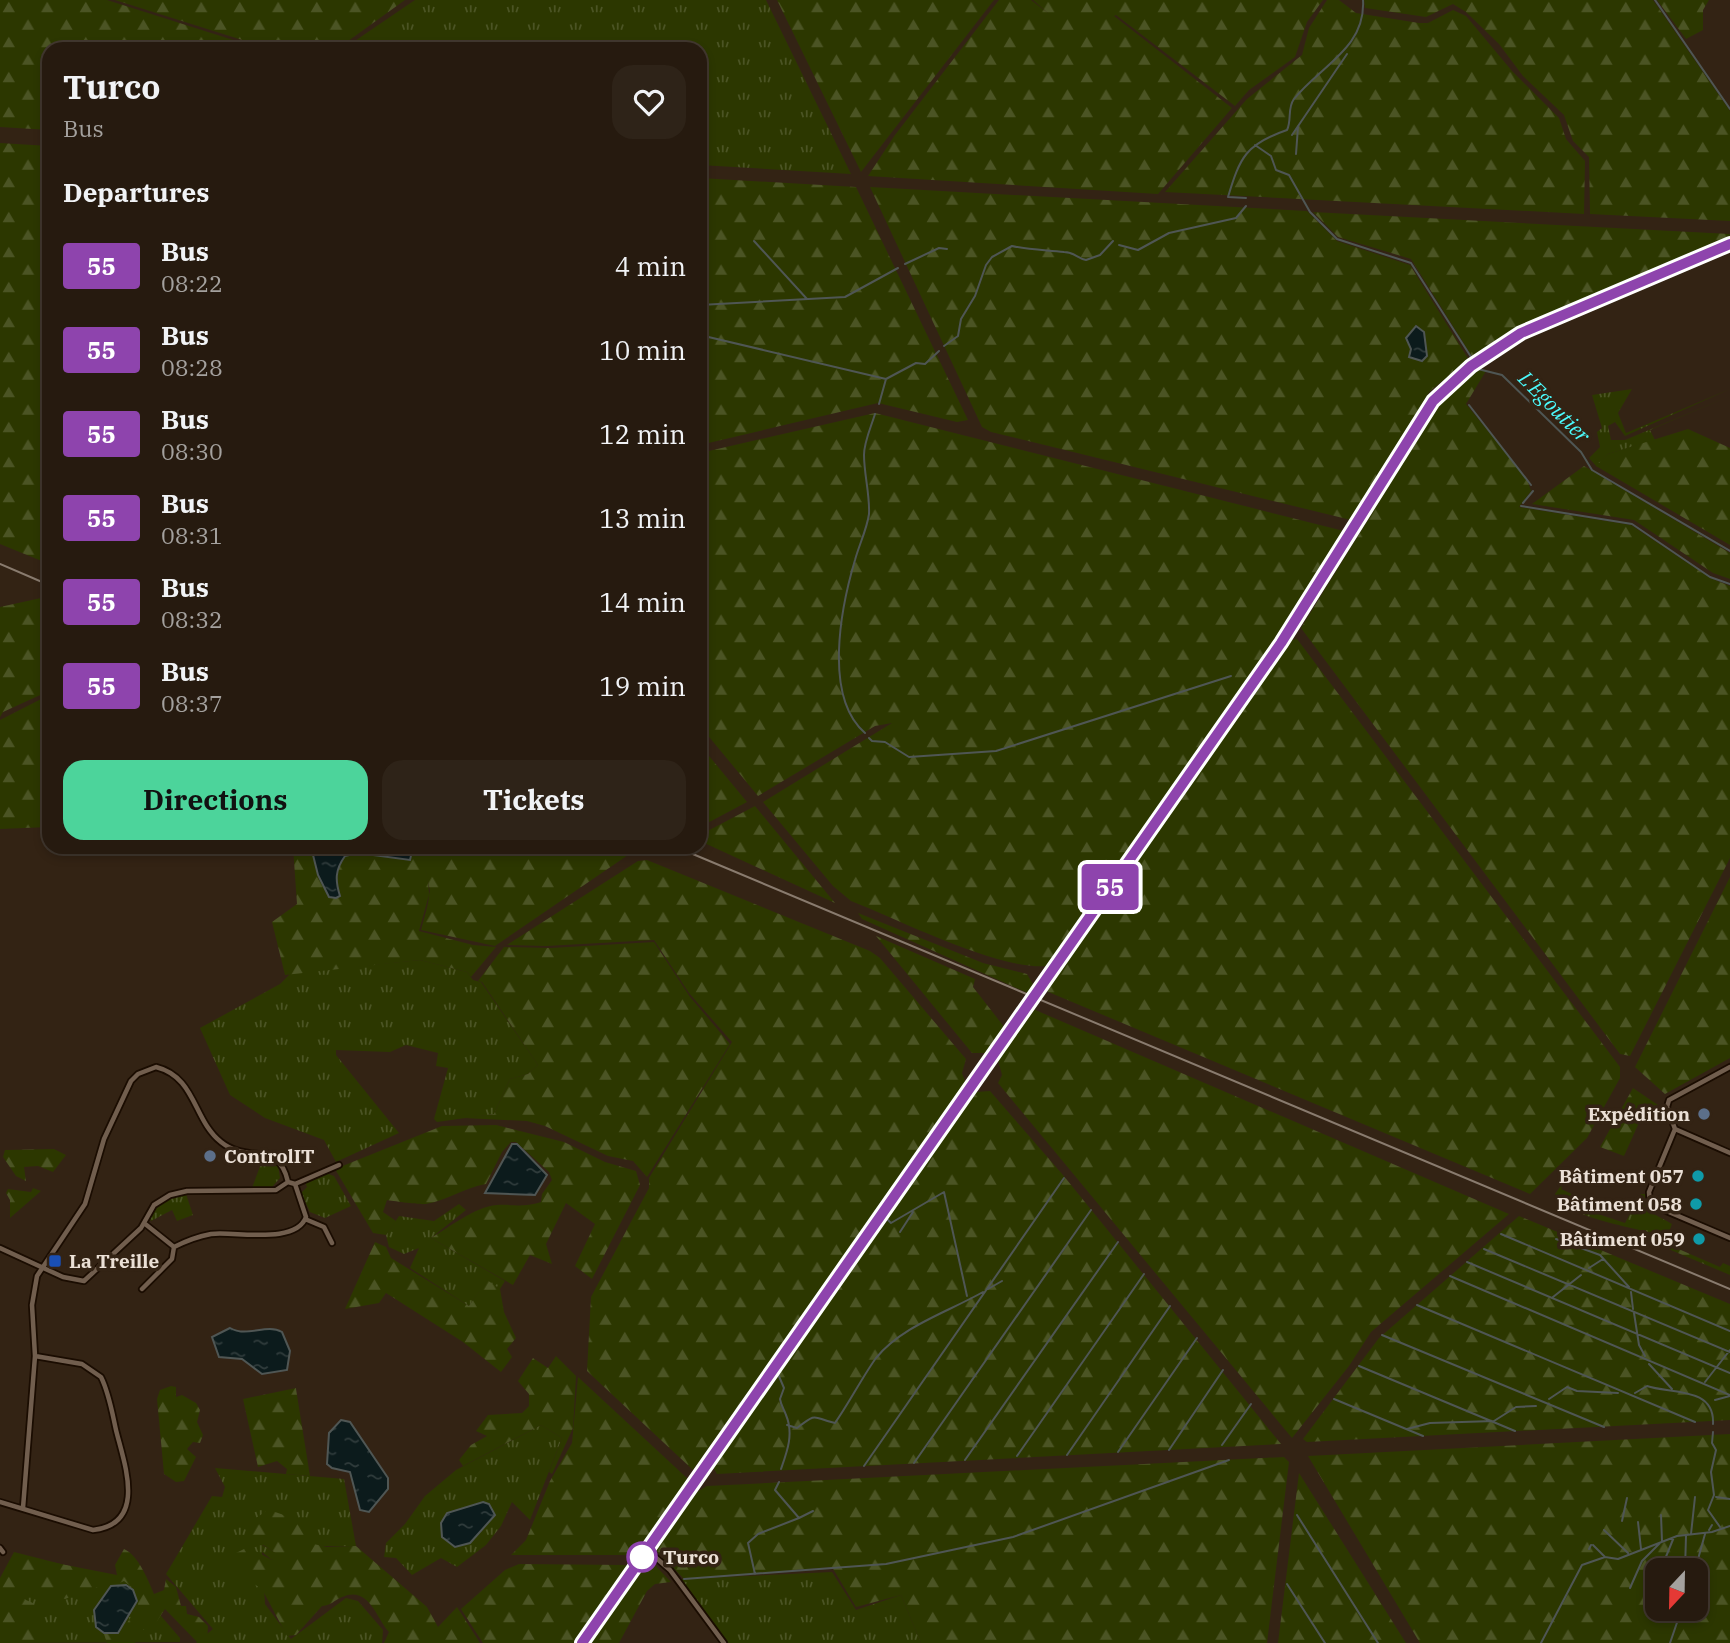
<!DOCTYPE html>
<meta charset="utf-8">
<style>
:root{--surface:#261a0f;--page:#2e2318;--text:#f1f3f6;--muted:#a4a19e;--line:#42382f;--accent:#4cd49b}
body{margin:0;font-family:"IBM Plex Serif",serif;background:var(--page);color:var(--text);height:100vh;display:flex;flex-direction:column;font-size:26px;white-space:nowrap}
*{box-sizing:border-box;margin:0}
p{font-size:23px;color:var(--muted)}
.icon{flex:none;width:38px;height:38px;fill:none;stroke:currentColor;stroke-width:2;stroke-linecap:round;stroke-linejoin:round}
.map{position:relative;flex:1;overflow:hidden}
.sheet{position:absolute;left:42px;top:42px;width:665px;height:812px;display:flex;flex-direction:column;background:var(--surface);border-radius:21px;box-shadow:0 4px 10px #0003,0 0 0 2px var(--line)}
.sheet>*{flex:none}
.badge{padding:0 14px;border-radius:5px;font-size:24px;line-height:46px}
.needle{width:46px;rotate:202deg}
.tools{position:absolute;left:1645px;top:1558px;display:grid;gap:14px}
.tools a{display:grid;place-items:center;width:63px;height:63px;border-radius:14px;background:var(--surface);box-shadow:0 4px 10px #0003,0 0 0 2px var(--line);font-size:35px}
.map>.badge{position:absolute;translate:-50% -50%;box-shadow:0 0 0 4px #fff}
h2{padding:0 21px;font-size:26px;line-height:63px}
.round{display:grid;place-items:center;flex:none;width:74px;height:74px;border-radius:21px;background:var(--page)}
.summary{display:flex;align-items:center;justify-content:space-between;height:119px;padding:0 21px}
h1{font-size:33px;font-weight:800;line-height:52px}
.primary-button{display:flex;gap:14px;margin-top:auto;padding:14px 21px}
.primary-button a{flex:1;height:80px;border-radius:21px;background:var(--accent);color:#111;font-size:28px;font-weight:800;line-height:80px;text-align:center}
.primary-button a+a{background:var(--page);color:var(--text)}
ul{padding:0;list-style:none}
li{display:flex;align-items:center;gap:21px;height:84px;padding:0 21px}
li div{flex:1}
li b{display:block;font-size:26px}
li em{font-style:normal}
li .badge{min-width:77px;font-weight:700;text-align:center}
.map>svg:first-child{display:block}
.grass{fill:url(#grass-tufts)}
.forest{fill:url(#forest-firs);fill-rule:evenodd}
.water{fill:url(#water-ripples);stroke:#4f5654;stroke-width:2}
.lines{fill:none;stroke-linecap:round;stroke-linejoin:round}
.stream{stroke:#4f5654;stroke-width:2}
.minor-casing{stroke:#1a0c01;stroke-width:8}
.secondary-casing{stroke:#1a0c01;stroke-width:10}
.minor{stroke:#715e4e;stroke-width:4.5}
.secondary{stroke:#715e4e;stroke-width:6}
.rail{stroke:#897b6e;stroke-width:2}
.line-casing{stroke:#fff;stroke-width:16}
.line{stroke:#8e44ad;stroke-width:10}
.service-dot{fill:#5c6f8a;stroke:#332314;stroke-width:2.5}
.culture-dot{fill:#0f9aa8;stroke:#332314;stroke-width:2.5}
.transit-dot{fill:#1a4fb4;stroke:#332314;stroke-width:2.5}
.stop-dot{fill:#fff;stroke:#8e44ad;stroke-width:3.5}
.labels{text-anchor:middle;stroke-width:7;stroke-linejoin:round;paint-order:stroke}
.poi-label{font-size:19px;font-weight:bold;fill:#ebe0d6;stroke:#332314;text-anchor:end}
.stop-label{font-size:19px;font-weight:bold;fill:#ebe0d6;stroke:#332314;text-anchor:start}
.water-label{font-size:21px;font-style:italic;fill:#4bfafc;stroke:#332314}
</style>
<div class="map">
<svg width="1730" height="1643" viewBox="0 0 1730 1643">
<defs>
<pattern id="grass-tufts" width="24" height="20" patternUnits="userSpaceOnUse" patternTransform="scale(1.75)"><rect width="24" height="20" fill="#2c3700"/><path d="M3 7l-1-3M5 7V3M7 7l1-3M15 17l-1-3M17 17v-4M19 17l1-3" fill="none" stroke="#4b5424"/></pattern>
<pattern id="forest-firs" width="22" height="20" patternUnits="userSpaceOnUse" patternTransform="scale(1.75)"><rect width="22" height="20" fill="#2c3700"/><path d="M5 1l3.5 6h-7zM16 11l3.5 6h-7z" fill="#4b5424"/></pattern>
<pattern id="water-ripples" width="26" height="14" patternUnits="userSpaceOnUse" patternTransform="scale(1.75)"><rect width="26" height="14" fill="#0c1b1c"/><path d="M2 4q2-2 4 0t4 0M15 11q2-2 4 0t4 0" fill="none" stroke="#303c3c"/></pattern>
</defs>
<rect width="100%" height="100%" fill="#332314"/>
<path class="grass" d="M415,0H766L851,174L700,165V49H343Z
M1632,389L1618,413L1626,433L1730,389L1625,436L1615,422L1608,426L1611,440H1625L1730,396L1650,430L1655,440L1608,454L1597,467L1589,458L1600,447L1597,432L1602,428L1592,395Z
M420,960L467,972L473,980L481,982L538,1065L528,1074L510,1079L494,1114L437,1122L434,1119L448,1068L436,1066L438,1053L406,1045L390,1052L336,1050V1055L399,1133L336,1162L324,1140L265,1118L230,1095L200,1028L280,984L291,973Z
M262,1161L278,1165L280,1178L272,1187L252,1188Z
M326,1173L334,1176L351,1206L325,1218L310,1212L301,1193L307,1187L305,1182Z
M1565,1180L1561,1189L1587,1201L1589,1211L1625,1223L1641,1194H1645C1644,1214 1658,1215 1672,1224L1667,1237C1644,1229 1562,1218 1555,1194Z
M186,1194L193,1215L177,1221L172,1210L151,1221L149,1217L158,1203Z
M459,1204L466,1210L431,1238L505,1281L500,1289L487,1281L469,1306L410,1268L419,1248L404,1254L389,1247L386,1235L399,1216L434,1221Z
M541,1425L562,1438L530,1520L512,1502L501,1526L486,1545L457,1567L441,1558L412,1575L396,1558L384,1557L386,1543L405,1524L425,1496L456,1470Z
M215,1468L344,1479L356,1546C324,1547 294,1544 262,1545L278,1554L272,1560L262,1552L265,1604L291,1639L346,1598L358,1601L383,1630L382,1643H196L213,1629L166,1574L212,1496L222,1497L225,1487Z
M14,1552L120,1579L135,1566L149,1602L180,1638V1642L0,1643V1578Z
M832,1572L856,1610L901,1595L921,1643H728L681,1579Z"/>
<path class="forest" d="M0,0H107L252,46L251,49H49V130L0,127Z
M115,0H405L337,49H253L255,44Z
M777,0H994L861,172Z
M999,0H1031L1048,13L1033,0H1323L1307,22L1295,57L1249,90L1235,106L1116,15L1114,16L1232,108L1158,194L868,176L895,135Z
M1327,0H1339L1356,13L1419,23H1428L1453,10L1466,16L1512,71L1559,118L1566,139L1585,161L1584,214L1165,192L1247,99L1302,55L1309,28Z
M1364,0H1653L1730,111V221L1590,214L1589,157L1573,141L1564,115L1523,76L1499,44L1466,12L1453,4L1426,17L1365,8Z
M1657,0H1709L1703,10V30L1686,39Z
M0,143L49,146V564L0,544Z
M700,178L856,187L968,420L957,422L878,403L700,445Z
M870,187L1307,211L1337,241L1410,265L1469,360L1430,391L1351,520L991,432L982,427Z
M1313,212L1730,234V238L1511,330L1473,358L1411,259L1338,237Z
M1475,370L1486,371L1466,404L1527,479L1531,491L1519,507L1631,525L1710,578L1730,586V858L1630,1056L1620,1054L1301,628L1442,400Z
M875,413L1344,531L1280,635L1048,966C999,971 900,920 851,901L833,886L763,802L892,723L875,726L758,796L700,726V453Z
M1688,429L1730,448V545L1596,466L1608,454Z
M1584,466L1730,553V579L1713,573L1634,520L1532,504Z
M41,598L49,601V691L3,712L0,717V607Z
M1297,639L1620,1067V1078L1587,1138L1530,1194L1046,991L1292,640Z
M49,695V827L0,829V720Z
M700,745L747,802L700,827Z
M755,806L835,903L700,841V835Z
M293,847H634L641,850L631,853L495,946L421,930C429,900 432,897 425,867L430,891L419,931L473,945L496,947L471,977L467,972L420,960L285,975L272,922L297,904Z
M647,860L870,951L880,958L966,1059L962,1073L966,1084L693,1470L587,1371L591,1297L649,1188V1178L732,1042L689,993L654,940L546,946L507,945L638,861Z
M1730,877V1058L1665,1094L1635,1067Z
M858,913L983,963L1027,974L1034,986L1030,994L862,919Z
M876,936L975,979L973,987L1005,1028L988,1053H972Z
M654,942L690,997L730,1044L647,1177L633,1161L608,1156L545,1126L527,1121L463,1118L494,1114L510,1079L528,1074L538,1065L482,982L478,981L504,947L551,948Z
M1033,1009L1509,1214L1371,1332L1349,1366L1292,1438L998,1083L1002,1075L998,1060Z
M1633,1088L1658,1105L1666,1120L1663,1124L1642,1116L1624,1156L1600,1147Z
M990,1091L1063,1175L1281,1444L717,1474L713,1467L976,1092Z
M496,1125L564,1142L605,1162L636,1171L640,1185L592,1279L575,1266L595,1224L566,1203L546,1244L552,1264L530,1255L513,1285L431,1238C450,1227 474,1207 497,1205C515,1204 521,1208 541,1202L542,1194L552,1180L549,1172L516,1142H511L502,1152L486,1184C464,1188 448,1200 426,1204C421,1205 393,1201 387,1200L383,1212L396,1221L386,1235L373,1233L335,1169L442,1126Z
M54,1149L66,1155L53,1172L38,1166L24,1167L26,1181L16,1176L3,1157L5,1150Z
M33,1188L41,1191L10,1218V1200L6,1193L8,1189L31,1192Z
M1519,1216L1730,1304V1420L1307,1442L1303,1439L1379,1338Z
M1639,1231L1665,1238L1667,1244L1720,1267L1723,1263L1730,1266V1275L1640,1237Z
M375,1242L386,1247L391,1258L469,1306L487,1280L500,1289L504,1312L516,1338L507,1349L512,1357L501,1372L463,1342L386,1293L379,1303L345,1309Z
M556,1356L576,1376L573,1428L552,1474L549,1472L562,1438L541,1425L463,1466L459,1460L471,1445L487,1436L476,1431L488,1415L522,1413L529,1406V1394L518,1381L533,1358L548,1368Z
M578,1377L688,1479L635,1555H511L526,1540L550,1481L572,1443Z
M171,1386L176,1387V1397L182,1395L196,1403L200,1410L197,1422L203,1435L200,1443L193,1442L187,1449L196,1457L184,1481L176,1482L164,1474L157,1399L160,1390Z
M296,1388V1389L310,1476L286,1474L287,1469L277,1461L258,1467L243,1399Z
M1730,1434V1643H1420L1308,1456ZM1657,1570H1696V1608H1657Z
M1284,1457L1289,1462L1267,1643H921L901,1595L856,1607L832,1567L684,1579L655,1549L695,1493L707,1486Z
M1299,1473L1406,1643H1278Z
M268,1510C288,1515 303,1523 309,1543L327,1547L356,1546L427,1607L438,1627L457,1607L480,1643H384L389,1632C376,1618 369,1585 342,1597C333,1601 332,1605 322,1606L296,1635L287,1636L262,1589L230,1569L236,1553L248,1547L272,1560L277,1554L250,1536L253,1520Z
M124,1549C139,1556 148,1580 154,1594L164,1590L166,1579L176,1587L181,1606H186L187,1614L199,1617L208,1626L207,1643H198L165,1609L151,1630H140L135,1643H107L104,1634L107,1631H122L138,1606V1592L124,1581L103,1591L97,1587L65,1599L32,1586L19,1589V1597L33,1603V1621L56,1634L51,1639L0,1643V1583L15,1555L117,1575L115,1565Z
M646,1562H652L671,1582L655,1584L647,1591L619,1643H590Z
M519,1564L628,1565L574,1643H483L461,1609L505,1570Z"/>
<path class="water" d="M1416,326L1424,332L1427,356L1422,361L1409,357L1411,349L1406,338Z
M311,847H413L410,860L358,853L345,856C335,870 335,880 340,896L336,898L329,897L318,875Z
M512,1144H517L547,1175L535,1195L485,1193Z
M230,1328C248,1338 266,1323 282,1332L290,1351L287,1370L262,1374L242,1359L219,1357L212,1337Z
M341,1420L350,1422L388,1478V1489L369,1512L360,1510L350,1472L332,1468L327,1464L329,1433Z
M483,1502L489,1504L495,1515L470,1543L455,1547L442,1537L441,1523L447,1513Z
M126,1585L133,1590L137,1601L118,1633H104L96,1627L94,1610L111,1586Z"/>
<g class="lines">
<path class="stream" d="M1655,0L1730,109
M1292,135L1347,54
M1255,145L1271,156L1276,170L1289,175L1310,212L1337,239L1411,263L1473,360
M1296,154L1298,127
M1246,198L1228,197C1240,157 1246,144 1287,130C1292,120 1287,108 1294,99C1320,66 1366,48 1363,0
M754,241L807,299
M1119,245L1138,250L1169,233L1236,218L1246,206
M905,264L939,248L947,249
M700,305L845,297L898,268
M700,335L886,379
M944,346L958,336L961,319L975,296L986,265L992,257L1012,246C1029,250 1046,250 1064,252C1074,252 1077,258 1086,260L1100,255L1113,241
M1476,365L1478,369L1502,375L1581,452L1592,470L1730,551
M879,404L886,379L916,363L925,364L939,351
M1469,405L1531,485
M1523,503L1533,491
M1521,506L1632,524L1710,577L1730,584
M865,733C823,697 841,607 855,560C859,545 867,529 869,514C870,495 864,474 864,455C864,442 871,427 875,414
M869,738L872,741L885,742L909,757L996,751L1231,676
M887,1219L891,1223L944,1192L967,1296
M900,1232L913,1212
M1501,1234L1730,1331
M1556,1239L1600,1255L1629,1287
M1484,1249L1730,1352
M1467,1262L1730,1373
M1589,1268L1603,1259
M1450,1276L1730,1395
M988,1289L1002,1281
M1631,1292L1633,1309
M1553,1297L1581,1275
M1417,1305L1695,1422
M1634,1313L1639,1345L1645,1356
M1382,1335L1604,1427
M1649,1364L1672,1389
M1359,1366L1515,1431
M778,1374L784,1388L780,1399C781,1406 784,1409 786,1415C794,1434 787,1452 781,1469
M1705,1382L1730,1350
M1635,1393L1647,1386C1669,1394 1715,1386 1713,1424
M1334,1399L1423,1436
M1549,1399L1567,1387L1577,1391L1618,1393
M1715,1400L1730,1396
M787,1425L797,1428C819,1411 812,1418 835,1423C849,1403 863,1376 876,1358C902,1326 948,1312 983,1292
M1407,1429L1430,1423L1494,1421L1516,1407L1536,1406
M1713,1432L1712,1443L1716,1450L1711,1472L1714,1495L1708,1510L1720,1527
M1222,1445L1251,1404
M1169,1450L1223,1370
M1118,1452L1197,1338
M1067,1455L1170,1306
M1017,1456L1144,1274
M965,1460L1118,1242
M914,1463L1091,1210
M864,1466L1064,1178
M1716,1497L1730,1499
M1297,1515L1378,1643
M1661,1515L1662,1541
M799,1518L813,1511
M1622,1521L1627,1498
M1638,1522L1641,1549
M1604,1530L1628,1553
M1709,1530L1712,1525
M1691,1534L1695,1497
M1593,1545L1605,1557
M1589,1549L1591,1545
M1663,1564L1674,1537
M1685,1570L1686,1536
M1695,1570L1705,1534
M755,1574L748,1543L758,1534L799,1518L775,1490L779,1482
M684,1579L886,1564L1013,1537L1229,1460
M1287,1584L1325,1643
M1630,1588L1642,1561L1660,1543
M1541,1643L1582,1565L1605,1557L1618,1559L1677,1536L1712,1532L1730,1526
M1670,1643L1682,1608"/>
<g class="minor-casing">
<path id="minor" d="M1675,1129L1649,1192L1650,1204L1730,1238
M1675,1129L1667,1107L1669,1100L1730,1067
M1675,1129L1730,1153
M288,1182L295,1184L339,1165
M305,1219L324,1227L332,1243
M144,1223L174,1247C184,1242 200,1236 211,1234C235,1231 296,1245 306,1217L295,1184
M0,1248L63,1277L84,1281L141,1228L154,1205L170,1195L187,1191L276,1190L288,1182
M142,1289L172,1259L174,1247
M0,1502L93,1530C148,1524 124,1463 116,1430C112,1412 109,1393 101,1377L82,1364L35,1356
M23,1508L35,1356L32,1305L37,1276L85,1204L104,1139L131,1081L138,1074L156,1067C196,1077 193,1120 221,1142C248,1164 279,1140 288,1182
M0,1548L3,1552
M647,1550L670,1570L724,1643"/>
</g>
<g class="secondary-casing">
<path id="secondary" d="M582,1643L1281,643L1433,401L1471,366L1521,333L1730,243"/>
</g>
<use href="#minor" class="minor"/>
<use href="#secondary" class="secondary"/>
<path class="rail" d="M0,564L49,585
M676,847L1730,1289"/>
</g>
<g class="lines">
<g class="line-casing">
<path id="line" d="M582,1643L1281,643L1433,401L1471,366L1521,333L1730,244"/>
</g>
<use href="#line" class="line"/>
</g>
<g class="service-dot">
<circle cx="1704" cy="1114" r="7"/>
<circle cx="210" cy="1156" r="7"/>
</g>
<g class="culture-dot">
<circle cx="1698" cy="1176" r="7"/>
<circle cx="1696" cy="1204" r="7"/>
<circle cx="1699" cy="1239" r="7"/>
</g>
<rect class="transit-dot" x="48" y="1254" width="14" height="14" rx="3.5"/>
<circle class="stop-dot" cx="642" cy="1557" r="14"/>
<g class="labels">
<g class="poi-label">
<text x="1690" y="1121">Expédition</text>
<text x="224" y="1163" text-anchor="start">ControlIT</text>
<text x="1684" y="1183">Bâtiment 057</text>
<text x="1682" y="1211">Bâtiment 058</text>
<text x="1685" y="1246">Bâtiment 059</text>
<text x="69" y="1268" text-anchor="start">La Treille</text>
</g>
<g class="stop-label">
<text x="663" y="1564">Turco</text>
</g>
<g class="water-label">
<text transform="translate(1554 407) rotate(45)" y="7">L'Egoutier</text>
</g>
</g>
</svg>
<div class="tools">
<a><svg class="needle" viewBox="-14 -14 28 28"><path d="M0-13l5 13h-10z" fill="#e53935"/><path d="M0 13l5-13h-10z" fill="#a4a19e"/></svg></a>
</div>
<b class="badge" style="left:1110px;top:887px;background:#8e44ad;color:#fff">55</b>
<section class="sheet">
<div class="summary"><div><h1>Turco</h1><p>Bus</p></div><a class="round"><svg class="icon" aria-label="heart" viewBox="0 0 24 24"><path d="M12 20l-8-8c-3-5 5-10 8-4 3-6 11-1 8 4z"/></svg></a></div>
<h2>Departures</h2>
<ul>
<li><span class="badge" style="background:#8e44ad;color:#fff">55</span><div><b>Bus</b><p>08:22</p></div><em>4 min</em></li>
<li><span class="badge" style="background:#8e44ad;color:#fff">55</span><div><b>Bus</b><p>08:28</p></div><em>10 min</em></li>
<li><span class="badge" style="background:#8e44ad;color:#fff">55</span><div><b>Bus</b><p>08:30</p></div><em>12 min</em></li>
<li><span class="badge" style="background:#8e44ad;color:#fff">55</span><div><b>Bus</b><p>08:31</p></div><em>13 min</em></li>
<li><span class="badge" style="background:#8e44ad;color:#fff">55</span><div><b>Bus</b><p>08:32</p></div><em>14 min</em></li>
<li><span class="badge" style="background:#8e44ad;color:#fff">55</span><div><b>Bus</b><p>08:37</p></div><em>19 min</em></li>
</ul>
<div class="primary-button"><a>Directions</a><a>Tickets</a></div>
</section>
</div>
